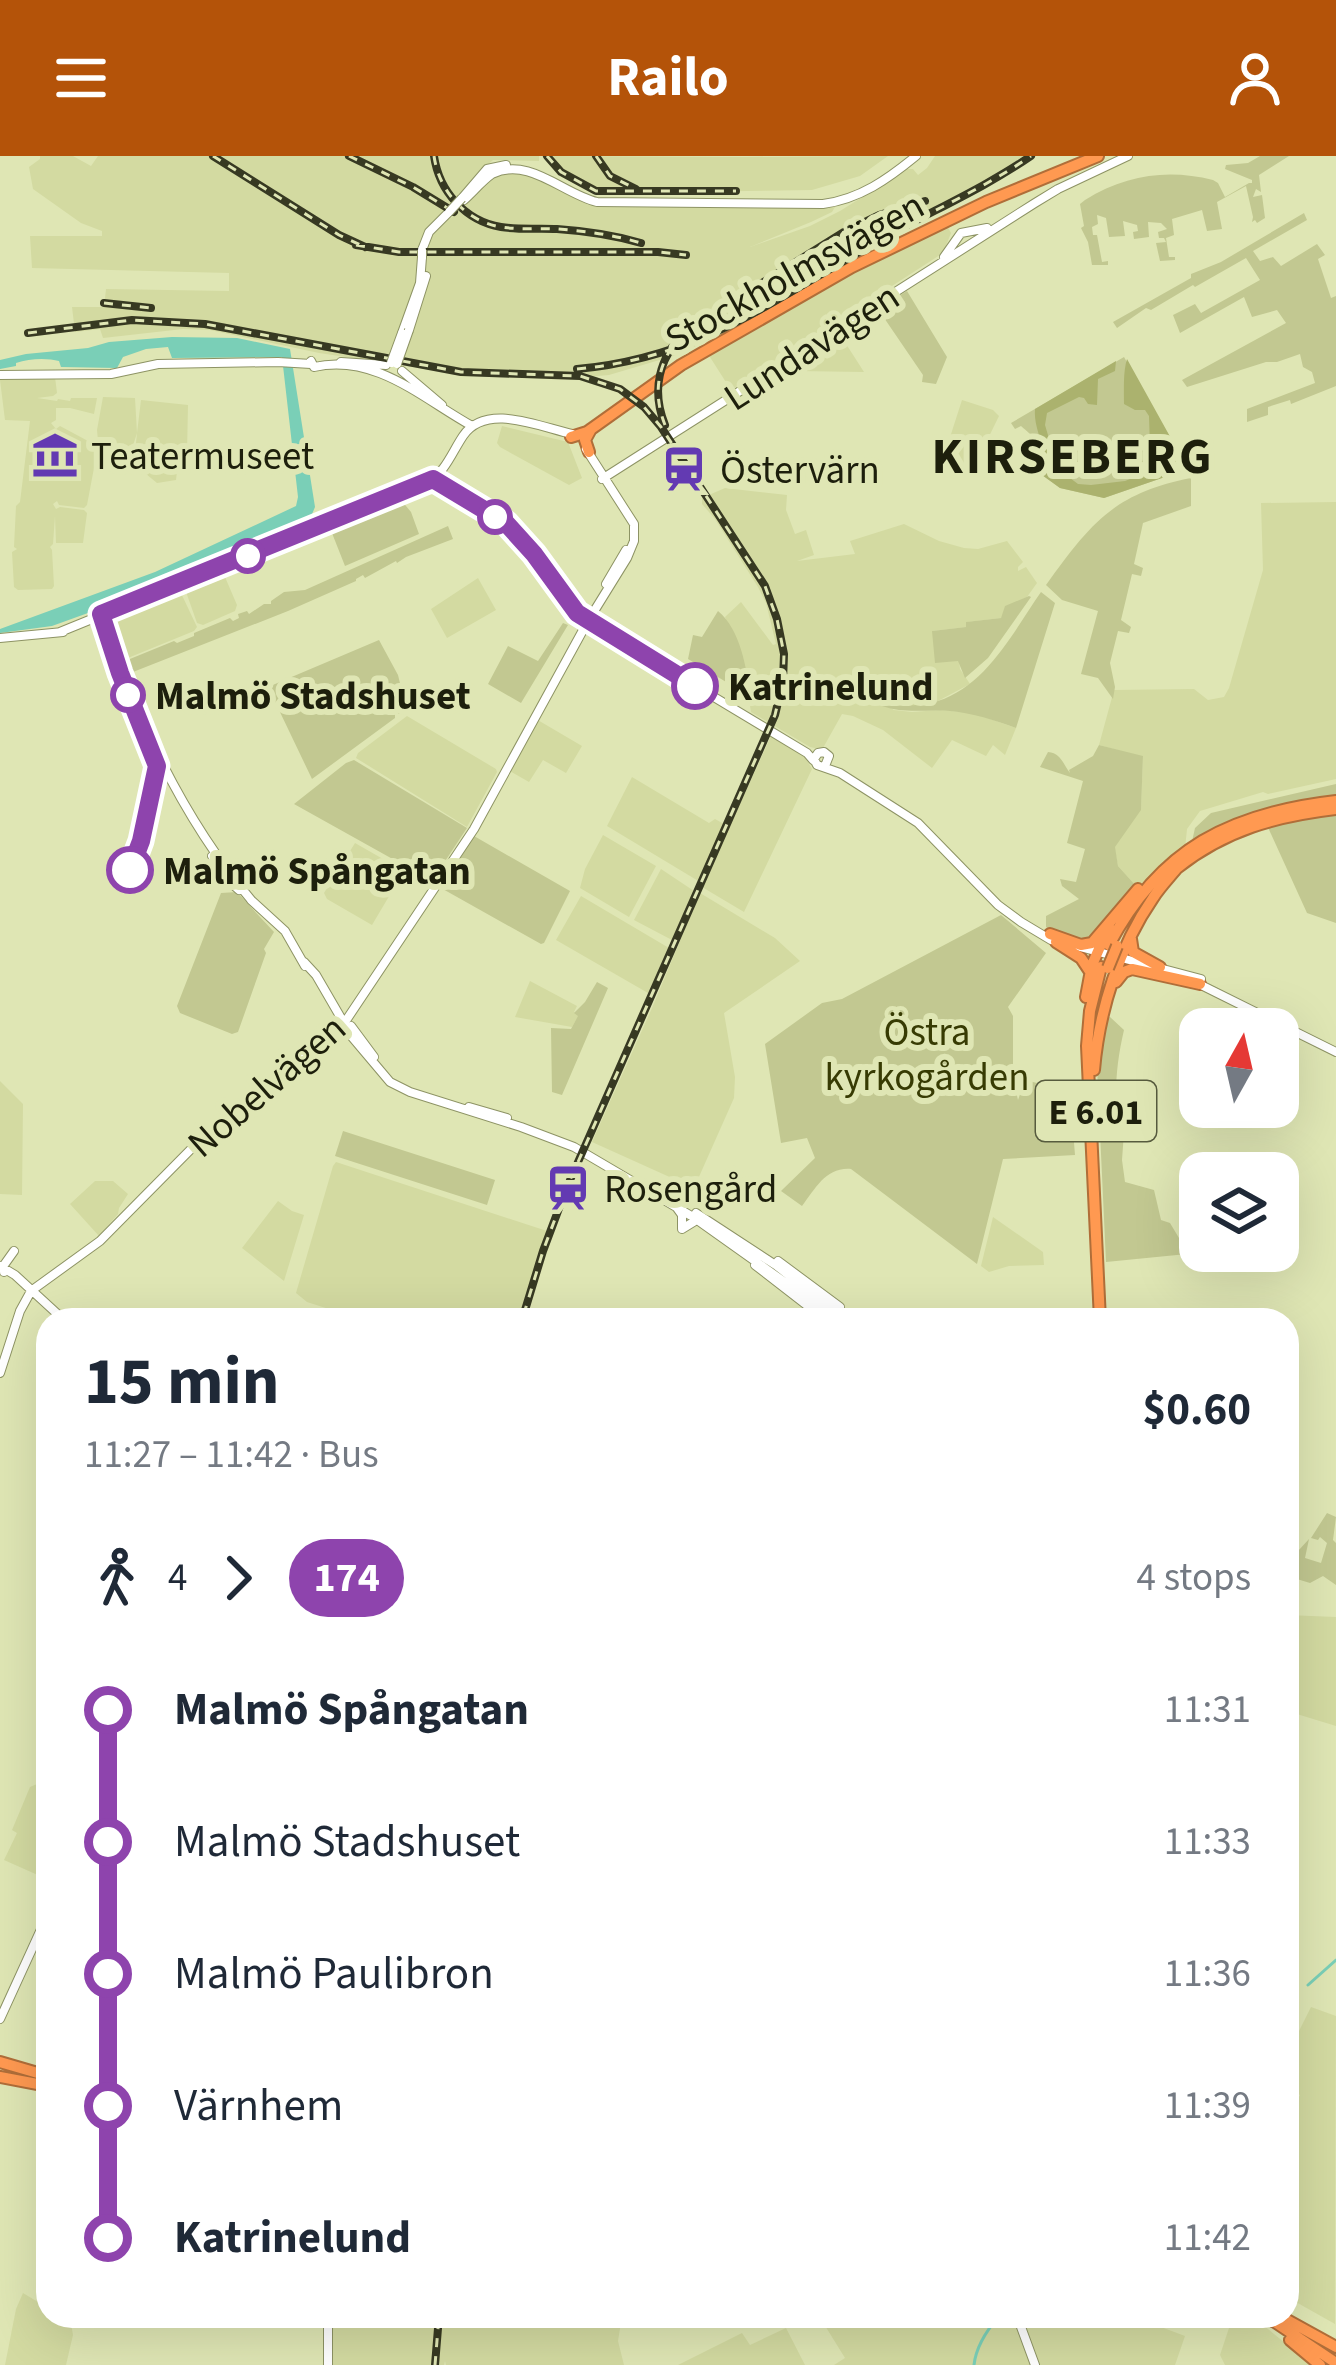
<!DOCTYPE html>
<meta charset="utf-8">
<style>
:root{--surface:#fff;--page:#f2f2f3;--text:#1f2937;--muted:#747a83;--accent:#b45309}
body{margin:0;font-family:"Source Sans 3",sans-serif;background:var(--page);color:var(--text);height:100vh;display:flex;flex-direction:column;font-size:45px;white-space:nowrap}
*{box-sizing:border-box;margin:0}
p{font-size:39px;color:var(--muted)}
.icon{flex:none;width:66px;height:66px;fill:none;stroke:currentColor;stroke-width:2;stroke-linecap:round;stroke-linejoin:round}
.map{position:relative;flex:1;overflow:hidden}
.panel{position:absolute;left:36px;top:1152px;width:1263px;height:1020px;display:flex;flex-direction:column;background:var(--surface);border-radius:36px;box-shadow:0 12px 48px #0002}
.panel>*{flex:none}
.badge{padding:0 24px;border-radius:39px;font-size:42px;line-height:78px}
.needle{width:78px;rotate:8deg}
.tools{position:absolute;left:1179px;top:852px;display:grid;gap:24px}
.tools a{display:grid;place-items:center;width:120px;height:120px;border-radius:24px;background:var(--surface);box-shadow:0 12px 48px #0002;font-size:60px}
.map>.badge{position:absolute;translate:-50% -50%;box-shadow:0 0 0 6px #fff}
.legs{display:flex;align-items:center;gap:18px;height:132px;padding:0 48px;font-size:39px}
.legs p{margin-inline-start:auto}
.head{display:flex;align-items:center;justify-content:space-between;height:204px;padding:0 48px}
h1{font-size:66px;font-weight:700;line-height:90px}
ul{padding:0 48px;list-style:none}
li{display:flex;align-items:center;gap:42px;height:132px;font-size:45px}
li i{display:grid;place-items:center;width:18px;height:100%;margin:0 15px;background:currentColor}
li i::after{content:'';width:30px;height:30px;margin:-15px;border:9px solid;border-radius:50%;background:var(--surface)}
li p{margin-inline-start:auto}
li:first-child i{background:linear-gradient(#0000 50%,currentColor 0)}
li:last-child i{background:linear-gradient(currentColor 50%,#0000 0)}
header{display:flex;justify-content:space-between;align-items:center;height:156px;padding:0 48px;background:var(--accent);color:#fff;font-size:54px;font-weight:700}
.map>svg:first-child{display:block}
.built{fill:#d3daa1}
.green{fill:#c2c891}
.forest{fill:#abb26e}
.water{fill:#7acfb7}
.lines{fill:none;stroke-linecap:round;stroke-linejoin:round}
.stream{stroke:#7acfb7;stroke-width:3}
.secondary-casing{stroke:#8d9364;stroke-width:10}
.highway-casing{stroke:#b06e39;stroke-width:14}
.secondary{stroke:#fff;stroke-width:8}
.highway{stroke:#ff9951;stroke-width:10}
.rail-casing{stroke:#373922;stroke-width:8}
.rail{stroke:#dfe6b4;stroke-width:3;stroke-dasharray:9;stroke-linecap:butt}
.secondary-bridge-casing{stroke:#8d9364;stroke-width:10;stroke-linecap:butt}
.highway-bridge-casing{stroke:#b06e39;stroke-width:14;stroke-linecap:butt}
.secondary-bridge{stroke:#fff;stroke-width:8}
.highway-bridge{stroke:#ff9951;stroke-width:10}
.line-1-casing{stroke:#fff;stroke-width:27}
.line-1{stroke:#8e44ad;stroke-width:18}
.stop-1-dot{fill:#fff;stroke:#8e44ad;stroke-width:6}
.labels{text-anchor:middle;stroke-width:12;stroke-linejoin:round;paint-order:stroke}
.shield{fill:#dfe6b4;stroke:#575b3e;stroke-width:3}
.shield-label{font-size:36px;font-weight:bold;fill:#1d1f0c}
.street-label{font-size:39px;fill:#1d1f0c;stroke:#dfe6b4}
.poi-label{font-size:39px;fill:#1d1f0c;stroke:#dfe6b4;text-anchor:start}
.stop-label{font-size:39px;font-weight:bold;fill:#1d1f0c;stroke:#dfe6b4;text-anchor:start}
.park-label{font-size:39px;fill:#373b03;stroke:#dfe6b4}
.district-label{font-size:51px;font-weight:bold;letter-spacing:3px;fill:#1d1f0c;stroke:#dfe6b4}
</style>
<header><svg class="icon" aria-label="menu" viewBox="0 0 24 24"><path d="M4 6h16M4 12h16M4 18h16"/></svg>Railo<svg class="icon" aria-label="person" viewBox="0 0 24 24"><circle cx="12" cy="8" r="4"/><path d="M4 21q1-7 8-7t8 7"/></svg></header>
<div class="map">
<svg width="1336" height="2209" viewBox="0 0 1336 2209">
<rect width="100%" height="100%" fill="#dfe6b4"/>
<path class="built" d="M40,0H73L91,10L98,0H539V5L493,4L481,15L442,65L451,62L498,15L530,16L588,49L835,51L832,56L811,66L750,91L810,70L840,55L907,13H913L918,19L927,12L935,0H1034L683,197L609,219L564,223L474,220L319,197L210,174L183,173L103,182L100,173L75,176L72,151H104L106,133L229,135V117L32,112L30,80H102V75L81,67L33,33L29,11L40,3Z
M547,0L746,1L888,0L860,20L812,34L611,37L590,34L575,26L555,12Z
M946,68L951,77L943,97L731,234L708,198L877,101Z
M839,177L864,216L798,215L793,212L792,208Z
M31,220L55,221L57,237L53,240L37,242L57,245L58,243L70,245L71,242H97L94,258L70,252H56V264L51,267L56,273L60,270L88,285L95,290L97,296L87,349L84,352L59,349L57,345L53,348L56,353L60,351L84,354L87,357L83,387H56L55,360L53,388L50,391L52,394L54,430L52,433L18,434L14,431L12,396L17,393L14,391L16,350L20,346L30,265L5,264L0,224L30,223Z
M103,241L135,242L137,277L141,244L188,249L187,297L178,305L176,324L157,327L134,308L137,277L129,302L98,285L97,274Z
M962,244L993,254L999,260L974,311L943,303Z
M502,270L568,286L582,322L569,329L500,291L497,287Z
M725,332L787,339L786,354L795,378L806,374L814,399L797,405L855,398L850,385L904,368L939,385L964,392L978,393L1007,385L1023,406L1018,411V415L1026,411L1037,427L1027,441L1011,449L1001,462L967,466V471L932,475L959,505L960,513L970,528L938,545L912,551L884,548L894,554L912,556L940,554L973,557L1016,572L1005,599L993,589L986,600L952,584L932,612L883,574L853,560L842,558L823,592L819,593L810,591L751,556L742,500L725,461L741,446L773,489L776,488L766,447L758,431L715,363L702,348V342Z
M1336,346V623L1268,638L1263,636L1200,655L1187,673L1185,692L1137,731L1118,710L1114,690L1141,653L1143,601L1099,589L1114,534L1194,533L1208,544L1224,541L1229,532L1263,414L1261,347Z
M218,418L225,421L237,449L235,455L203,469L197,467L185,433Z
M478,422L496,454L447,482L431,453Z
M176,435H180L197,471L194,475L123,504L107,464L109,461Z
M407,560L496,613L497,616L467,671L356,602L358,597Z
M536,563L582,590L566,617L543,604L529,626L508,614Z
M771,580L805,601L812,613L744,756L702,731Z
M632,621L709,667L715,663L724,668L700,726L607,670Z
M603,679L656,710L629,761L580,732L585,713Z
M355,687L404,715L372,769L327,743L324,737Z
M661,713L694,735L672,784L634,764Z
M700,737L775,782L800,805L724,857L735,921L734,942L694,1032L592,986L652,852Z
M581,740L669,792L648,837L556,784Z
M530,825L577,850L574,856L579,859L572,871L515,861Z
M0,925L23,948L22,1039L0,1038Z
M336,1006L547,1075L518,1164H363L307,1146L296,1137L333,1010Z
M95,1025H113L128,1038L119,1052L118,1058L99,1080L70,1048Z
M278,1045L292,1055L304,1059L284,1125L242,1092Z
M993,1061L1043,1096L1044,1109L1009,1110L989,1116L981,1110Z
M1287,1459L1336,1461V1570L1287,1555Z
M37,1628H48V1657L36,1691L48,1698L40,1720L4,1704L17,1677L12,1674L30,1631Z
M1311,1851L1336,1860L1335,2168L1287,2141V1961L1300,1939L1287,1933V1899Z
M23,2137L48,2152V2160L70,2161L73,2179L66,2209H5L16,2153Z
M331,2160H622L618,2185L624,2209H446L445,2205L444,2209H332Z
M819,2160H1164L1161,2171L1185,2180L1175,2209H834L845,2202Z
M1233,2160H1252L1312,2209H1225L1220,2199Z
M786,2172L805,2209H678L742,2177L750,2189Z"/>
<path class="green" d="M1260,0H1289L1259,19L1261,36L1256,33L1253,41L1262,39L1265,62L1257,67L1255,64L1252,66L1253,61L1246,30L1217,46L1222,73L1207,75L1202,54L1172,63L1174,79L1166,82L1169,101H1175V104L1160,105L1156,87L1166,86L1164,82H1159L1158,76L1167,73L1161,67L1148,66L1149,81L1134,83L1133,76L1138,75L1137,69L1123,65L1125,80L1109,81L1106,62L1097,59L1098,68L1092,71L1093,79H1097L1102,106L1108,105V109H1092L1088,86L1081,72L1084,70L1080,48L1085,44C1127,18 1169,13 1213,24L1218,27L1225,41L1249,27H1252V24L1225,13L1226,9L1248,7Z
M1304,57L1307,64L1253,95L1260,105L1273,101L1281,110L1317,88L1325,99L1318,103L1331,142L1336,140V230L1291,248L1290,244L1268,251V259L1247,266V253L1315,227L1312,216L1303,211L1300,198L1277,206H1266L1187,231L1182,224L1286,167L1277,154L1252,161L1244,141L1180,177L1173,159L1195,148L1201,157L1260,124L1246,102L1195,131L1193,129L1151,154L1146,152L1117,172L1113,166L1191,122V118L1221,106Z
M907,135L947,201L936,228L922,226L923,219L878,153Z
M1124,201L1188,313L1104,342L1060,332L1042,319C1054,299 1036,283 1021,270L1015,273L1011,267Z
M1191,322V350L1143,367L1134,408L1143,412L1141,420L1132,418L1121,464L1131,471L1129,477L1118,475L1110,507L1115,531L1113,543L1098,522L1081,518L1098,455L1062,444L1046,429C1090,368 1114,337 1191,322Z
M401,344L411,356L419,378L345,410L330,372Z
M448,370L453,383L406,401L397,407L396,405L365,422L363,419L356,423V425L288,455L133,516L130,520L125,505L174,485L177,487L194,480V477L230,462L233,465L239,462L238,458L247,455L249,458L264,448H271V445L284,436L305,434Z
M1041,436L1055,447L1016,572C994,564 973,557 950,555C926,553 905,558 882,550C900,548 919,552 938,545C987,529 1013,476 1041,436Z
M1029,440L1031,441L988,502L965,522L958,505L935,507L932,475L966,471V466L1001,462L1005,450Z
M718,455C741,474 746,512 751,541L688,503L693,479L702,481Z
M563,467L568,469L521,547L488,528L508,490L538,505Z
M379,484L398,519L406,552L399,558L395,554V562L312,623L268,531Z
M1099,589L1143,600L1141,654L1115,691L1118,710L1137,731L1090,787L1059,779L1046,771V760L1079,743L1062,730L1060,723L1076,726L1085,693L1067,687L1083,625L1040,611L1048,596C1061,597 1063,608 1070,617L1069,614L1093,600Z
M354,604L467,672L432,725L294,648L346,607Z
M1336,628V642L1277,650L1191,690L1195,672L1211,657Z
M1336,655V767L1307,757L1266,667Z
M474,680L570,735L544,787L541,788L441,732Z
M237,736L274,776L264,793L266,797L238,876L232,878L180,857L177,850L221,737Z
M1001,759L1046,797L1008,851L1013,860V922L1018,944L1025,924L1065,934L1066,949L1071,950L1075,999L1003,1003L977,1108L851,1013C826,1011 816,1032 802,1050L781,1035L815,1002L807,982L781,987L765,888L822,847L842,843Z
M597,826L608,832L562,939L552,936L551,872L571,873L578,860L574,857L585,846Z
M1104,860L1110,861L1124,874C1116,908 1114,938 1118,973L1124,976L1122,1004L1125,1026L1154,1034L1161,1064L1170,1067L1185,1092L1197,1097L1106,1106L1097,911Z
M343,975L495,1024L487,1049L335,1000Z
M1327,1357L1336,1361L1333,1384L1336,1387V1429L1323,1420L1310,1427L1287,1420V1407L1309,1383L1305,1402L1321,1407L1327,1387L1320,1381L1318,1384L1311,1382Z"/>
<path class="forest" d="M1127,203L1188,313L1104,342L1060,332L1042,319C1052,298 1033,277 1035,253L1116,205L1115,215L1098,223L1097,249L1088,248L1084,242L1079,241L1047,257L1045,269L1058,313L1078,328L1091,329L1125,325L1135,321L1150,290L1149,260L1145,254H1135L1124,248C1124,233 1123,216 1127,203Z"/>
<path class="water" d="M172,181L237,182L290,193L315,351L310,363L304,367L160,431L52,470L0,477V473L155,416L296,350L298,341L282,201L172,202L168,191L146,193L123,201L117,212L61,211L59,205C48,202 30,202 16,207V210L0,213V204L26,198L88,192L109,186Z"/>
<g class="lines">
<path class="stream" d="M1308,1829L1336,1804
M1287,1848L1295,1841
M974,2209C976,2190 987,2174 999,2160"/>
<g class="secondary-casing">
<path id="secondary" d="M463,41L487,13L506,9
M464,44C473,36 482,25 492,18C529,0 563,38 597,46L823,48C860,43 888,23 916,0
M422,94L429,76L449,56
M944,101L961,77L987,72
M409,174L426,120
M402,177L420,127L422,101
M311,205L314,211C375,197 423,243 472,270
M341,206L386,209
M402,215L442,249
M0,219L111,218L158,208L278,206L311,208
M602,323L1035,47L1058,33L1128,0
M606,428L626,394
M101,458C121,493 128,535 145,571C173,633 208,693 252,745
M586,464L807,597L813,604
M60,476L428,326C446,315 451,298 463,280C486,246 540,271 572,278
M0,482L63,476
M142,576L157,611L163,615
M825,610L829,600L824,596L818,597L814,603L817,609L840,617L918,667L998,749L1021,766L1051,784
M212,700L221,718L239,734
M251,744L285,775L305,810
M1076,790L1201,823
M304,806L316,819L352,881L390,926L410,936L521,971L574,991L693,1061L838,1164
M1197,827L1336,896
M351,870L374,901
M469,951L507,962
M677,1052L682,1059V1073L695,1065
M696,1057L777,1110L846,1164
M778,1105L840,1151
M755,1109L826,1164
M0,1110L15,1119L64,1164
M4,1116V1109L14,1095
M0,1217L20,1155L31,1135L100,1085L200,984L347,863L474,673L588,465L627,402L634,385V368L586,293
M0,1863L48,1758
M328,2160V2209
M1017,2160L1035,2209"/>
</g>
<g class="highway-casing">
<path id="highway" d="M571,281L587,276L681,209L852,111L986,46L1098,0
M589,296L585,284L591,273
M1177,712C1225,674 1276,660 1336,653
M1050,778L1081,789L1092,787L1138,733
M1131,783L1133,796L1160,811
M1056,786L1081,802L1089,814
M1109,789C1160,692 1231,657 1336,645
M1116,826L1124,816L1132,813L1200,828
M1086,841L1092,809L1109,770
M1094,914C1099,855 1119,791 1153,742C1160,731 1169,722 1177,712
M1100,1164L1087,890L1090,855L1101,811
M0,1906L48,1920
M0,1921L48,1930
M1266,2160L1336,2207
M1280,2160L1336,2191
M1290,2184L1320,2209"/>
</g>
<use href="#secondary" class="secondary"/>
<use href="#highway" class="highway"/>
<g class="rail-casing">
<path id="rail" d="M213,0L339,79L365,91
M349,0L413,31L454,56
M434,0C439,35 465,65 501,71C519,74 539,72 557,73C586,75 614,79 641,87
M547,0L561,16L596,35H736
M596,0L610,20L636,33
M356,89L399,96H658L686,99
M104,147L151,152
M28,177L132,164L205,168L461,216L580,220L620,233L644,251L661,271L765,430L777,463L784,498L783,525L775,559L567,1031L543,1095L522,1164
M577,213C700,202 775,143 878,85C929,56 983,33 1031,0
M665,269C651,234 659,202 685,175L844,76L879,59L925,45
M435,2209L439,2160"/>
</g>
<use href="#rail" class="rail"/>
<g class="secondary-bridge-casing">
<path id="secondary-bridge" d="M449,56L462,42
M422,101V94
M391,207L402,177
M397,208L409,174"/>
</g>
<g class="highway-bridge-casing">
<path id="highway-bridge" d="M1108,812L1117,790"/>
</g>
<use href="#secondary-bridge" class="secondary-bridge"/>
<use href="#highway-bridge" class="highway-bridge"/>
</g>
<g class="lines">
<g class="line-1-casing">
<path id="line-1" d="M130,714L141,685L157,610L120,517L101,458L433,323L506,367L534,398L577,457L695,530"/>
</g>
<use href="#line-1" class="line-1"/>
</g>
<defs>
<g id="museum-bare" transform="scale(3.6)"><path d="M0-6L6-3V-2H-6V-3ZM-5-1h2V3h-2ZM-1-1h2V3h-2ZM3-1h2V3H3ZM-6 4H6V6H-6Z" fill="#633ab2" stroke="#dfe6b4" stroke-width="2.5" paint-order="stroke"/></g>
<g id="station-bare" transform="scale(3.6)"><path d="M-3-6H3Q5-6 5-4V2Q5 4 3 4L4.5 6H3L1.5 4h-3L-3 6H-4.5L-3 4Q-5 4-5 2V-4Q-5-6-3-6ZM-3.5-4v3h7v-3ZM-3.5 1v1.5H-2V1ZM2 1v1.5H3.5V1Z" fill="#633ab2" stroke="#dfe6b4" stroke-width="2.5" paint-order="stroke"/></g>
</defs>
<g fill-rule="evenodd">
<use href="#museum-bare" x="55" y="299"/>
<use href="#station-bare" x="684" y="313"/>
<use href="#station-bare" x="568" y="1032"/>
</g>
<g class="stop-1-dot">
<circle cx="495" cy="361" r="15"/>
<circle cx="248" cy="400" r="15"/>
<circle cx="695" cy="530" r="21"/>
<circle cx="128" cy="539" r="15"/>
<circle cx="130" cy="714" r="21"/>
</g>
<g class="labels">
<rect class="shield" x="1036" y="925" width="120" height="60" rx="9"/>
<g class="shield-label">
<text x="1096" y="968">E 6.01</text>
</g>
<g class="street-label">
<text transform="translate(794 115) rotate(-29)" y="14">Stockholmsvägen</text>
<text transform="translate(811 190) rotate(-33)" y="14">Lundavägen</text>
<text transform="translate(266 929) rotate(-41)" y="14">Nobelvägen</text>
</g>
<g class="poi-label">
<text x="91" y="313">Teatermuseet</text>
<text x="720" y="327">Östervärn</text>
<text x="604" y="1046">Rosengård</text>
</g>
<g class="stop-label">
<text x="728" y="544">Katrinelund</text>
<text x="155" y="553">Malmö Stadshuset</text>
<text x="163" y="728">Malmö Spångatan</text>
</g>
<g class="park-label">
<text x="927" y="889">Östra<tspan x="927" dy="45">kyrkogården</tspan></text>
</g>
<g class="district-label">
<text x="1073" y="317">KIRSEBERG</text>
</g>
</g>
</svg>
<div class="tools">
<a><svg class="needle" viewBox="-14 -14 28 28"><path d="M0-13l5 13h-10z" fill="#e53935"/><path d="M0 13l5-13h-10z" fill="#747a83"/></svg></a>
<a><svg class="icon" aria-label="layers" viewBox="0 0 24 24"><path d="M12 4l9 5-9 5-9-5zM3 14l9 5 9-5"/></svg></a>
</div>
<section class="panel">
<div class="head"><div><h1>15 min</h1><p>11:27 – 11:42 · Bus</p></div><b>$0.60</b></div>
<div class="legs"><svg class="icon" aria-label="walk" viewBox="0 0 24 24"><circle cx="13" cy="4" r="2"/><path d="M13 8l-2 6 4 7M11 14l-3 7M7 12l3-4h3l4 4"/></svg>4<svg class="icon" aria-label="forward" viewBox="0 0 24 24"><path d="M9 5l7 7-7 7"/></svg><b class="badge" style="background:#8e44ad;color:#fff">174</b><p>4 stops</p></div>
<ul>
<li><i style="color:#8e44ad"></i><b>Malmö Spångatan</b><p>11:31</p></li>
<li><i style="color:#8e44ad"></i><span>Malmö Stadshuset</span><p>11:33</p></li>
<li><i style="color:#8e44ad"></i><span>Malmö Paulibron</span><p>11:36</p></li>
<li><i style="color:#8e44ad"></i><span>Värnhem</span><p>11:39</p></li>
<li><i style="color:#8e44ad"></i><b>Katrinelund</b><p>11:42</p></li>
</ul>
</section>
</div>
